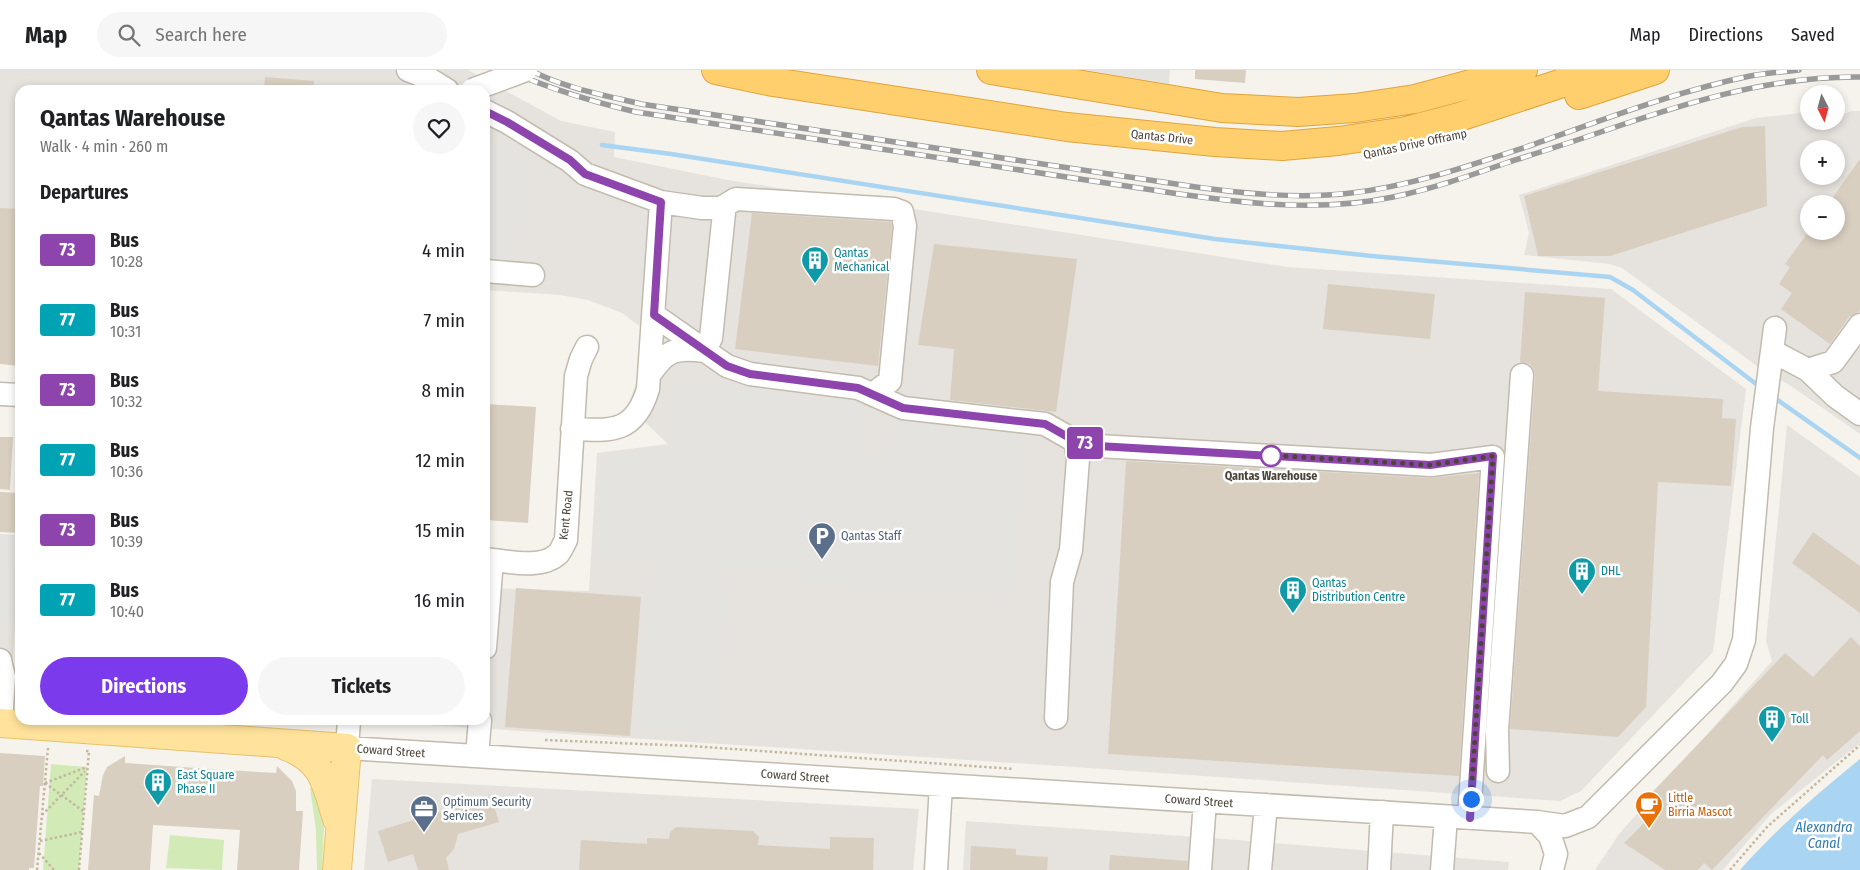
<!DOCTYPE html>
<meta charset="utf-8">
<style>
:root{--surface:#fff;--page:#f6f6f6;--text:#202124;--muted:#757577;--line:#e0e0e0;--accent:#7c3aed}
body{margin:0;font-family:"Fira Sans Condensed",sans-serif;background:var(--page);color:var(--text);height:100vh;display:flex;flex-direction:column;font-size:19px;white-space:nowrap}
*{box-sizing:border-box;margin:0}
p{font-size:16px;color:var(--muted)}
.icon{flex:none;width:28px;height:28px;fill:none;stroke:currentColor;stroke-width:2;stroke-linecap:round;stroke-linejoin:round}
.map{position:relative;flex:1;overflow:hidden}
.details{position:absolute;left:15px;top:15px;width:475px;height:640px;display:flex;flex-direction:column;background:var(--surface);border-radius:15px;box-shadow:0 2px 8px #0003}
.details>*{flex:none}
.badge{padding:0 10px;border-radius:4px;font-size:18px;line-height:32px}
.needle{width:32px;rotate:174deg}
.fabs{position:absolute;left:1800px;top:15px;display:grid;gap:10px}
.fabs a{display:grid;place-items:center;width:45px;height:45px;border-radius:50%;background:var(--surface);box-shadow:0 2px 8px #0003;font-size:25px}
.you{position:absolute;width:25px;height:25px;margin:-12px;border:4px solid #fff;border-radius:50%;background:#1a73e8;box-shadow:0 0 0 8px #1a73e833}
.map>.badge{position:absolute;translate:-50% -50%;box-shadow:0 0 0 2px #fff}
h2{padding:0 25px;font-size:19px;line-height:45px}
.round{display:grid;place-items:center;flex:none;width:52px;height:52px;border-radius:26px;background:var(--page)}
.head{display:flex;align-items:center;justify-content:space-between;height:85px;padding:0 25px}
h1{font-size:24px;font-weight:700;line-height:38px}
.primary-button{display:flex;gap:10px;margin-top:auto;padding:10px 25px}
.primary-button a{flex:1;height:58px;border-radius:30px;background:var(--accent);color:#fff;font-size:20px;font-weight:700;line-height:58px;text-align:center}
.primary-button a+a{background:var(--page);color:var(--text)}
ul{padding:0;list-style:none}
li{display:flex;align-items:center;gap:15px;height:70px;padding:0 25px}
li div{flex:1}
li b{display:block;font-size:19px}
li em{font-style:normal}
li .badge{min-width:55px;font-weight:700;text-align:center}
header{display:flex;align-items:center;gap:30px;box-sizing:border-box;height:70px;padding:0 25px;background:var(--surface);border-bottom:1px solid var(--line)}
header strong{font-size:24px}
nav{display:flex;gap:28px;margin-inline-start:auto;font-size:18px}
.search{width:350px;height:45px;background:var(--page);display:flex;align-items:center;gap:12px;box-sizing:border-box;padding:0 18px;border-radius:28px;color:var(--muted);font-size:19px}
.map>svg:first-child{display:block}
.industrial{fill:#e6e2dd;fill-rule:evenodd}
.green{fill:#d2eab5}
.parking{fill:#e5e3e0}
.water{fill:#a9d4f2}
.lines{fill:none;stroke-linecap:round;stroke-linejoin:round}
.stream{stroke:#a9d4f2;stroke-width:4.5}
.building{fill:#d8cfc1}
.minor-casing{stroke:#c2bbae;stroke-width:25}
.major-casing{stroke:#e6c16a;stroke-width:30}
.highway-casing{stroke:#e0a43c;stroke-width:30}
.path{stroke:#c4b79f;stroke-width:2.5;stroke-dasharray:2.5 2.5;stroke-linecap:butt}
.minor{stroke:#fff;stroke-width:22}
.major{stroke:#ffe39c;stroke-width:28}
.highway{stroke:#ffcf6e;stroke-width:28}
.rail-casing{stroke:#9a9a9a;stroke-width:5.5}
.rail{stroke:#fff;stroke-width:4;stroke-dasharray:11;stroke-linecap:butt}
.minor-bridge-casing{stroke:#c2bbae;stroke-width:25;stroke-linecap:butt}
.minor-bridge{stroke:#fff;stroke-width:22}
.line-casing{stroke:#fff;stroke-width:11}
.line{stroke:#8e44ad;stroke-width:8}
.walk{stroke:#4b4439;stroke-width:5;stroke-dasharray:0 9}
.stop-dot{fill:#fff;stroke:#8e44ad;stroke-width:2.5}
.labels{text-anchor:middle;stroke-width:5;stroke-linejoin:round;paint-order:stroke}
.street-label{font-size:12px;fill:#4b4439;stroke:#fff}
.culture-label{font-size:12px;fill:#0d838f;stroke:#fff;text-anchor:start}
.stop-label{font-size:12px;font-weight:bold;fill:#4b4439;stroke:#fff}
.service-label{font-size:12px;fill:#4e5e75;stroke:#fff;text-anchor:start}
.food-label{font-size:12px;fill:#c56008;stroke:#fff;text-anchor:start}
.water-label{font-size:14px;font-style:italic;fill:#2e7ab2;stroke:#fff}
</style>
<header>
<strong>Map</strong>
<div class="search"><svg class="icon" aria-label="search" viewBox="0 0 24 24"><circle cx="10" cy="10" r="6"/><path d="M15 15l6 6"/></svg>Search here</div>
<nav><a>Map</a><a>Directions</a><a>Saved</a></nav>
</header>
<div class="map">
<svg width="1860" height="800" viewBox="0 0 1860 800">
<rect width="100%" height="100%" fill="#f6f3ec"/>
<path class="industrial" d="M0,0H468L561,51L615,62L614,87L728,110L1287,197L1611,219L1746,319L1713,582L1581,721L1560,731L1031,694L382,652V650H485V518L589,521L597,383L668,374L628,336L640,302L642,258L622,243L588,230L560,225L485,220V20H20V188L0,186Z
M1852,41H1860V364L1788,314L1768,304L1622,198L1609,194L1524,185L1529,163L1519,125L1756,48L1809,42V51H1836V46ZM1809,79H1836V106H1809ZM1809,134H1836V161H1809Z
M1787,355L1860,407V673L1771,744L1723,800H1595L1619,764L1772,591L1766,571Z
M0,465L20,467L11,626L0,625Z
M372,709L919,739L913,800H364Z
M966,751L1212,768L1509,792L1508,800H963Z"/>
<path class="green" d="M51,694L87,697L79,800H43Z
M318,716L324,755L322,800H317L316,760L310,718Z
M170,765L224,770L222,800L166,798Z"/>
<path class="parking" d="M1085,0H1170L1169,14Z
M485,67L520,85L515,97L528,104L525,120L524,147L516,148L513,191L485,189Z
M686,317L846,322L863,338L860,387L888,389L893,345L1023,363L1013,526L799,514L801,501L717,497L715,511L730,512L715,663L636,658L649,509H662L663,493L596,488L602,387L671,378L673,327Z
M0,464L16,465L10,556L0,555Z"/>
<path class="water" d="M1860,689V800H1740C1776,759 1818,723 1860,689Z"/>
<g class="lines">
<path class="stream" d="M602,75L671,84L1215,169L1372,186L1610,207L1633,220L1760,317
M1772,326L1860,388"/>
</g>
<path class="building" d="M1195,0H1246L1245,13L1195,9Z
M265,7L314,11V20H264Z
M1765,56L1767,136L1610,186H1538L1524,126L1742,57Z
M1860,89V241L1849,247L1830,274L1781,239L1792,223L1779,214L1790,197L1785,194L1809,161H1836V134H1828Z
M0,138L20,139V296L0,294Z
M752,143L891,152L892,157L878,296L735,279Z
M934,174L1077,189L1056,342L950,330L954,279L918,275Z
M1328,214L1435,224L1430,269L1323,259Z
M1525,222L1605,228L1598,321L1723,329L1722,348L1736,349L1731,416L1658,412L1646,637L1618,667L1510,659L1535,306L1534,300L1530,294L1520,292Z
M485,334L536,337L528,453L485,450Z
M0,367H13L10,420L0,419Z
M1126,391L1430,408L1479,403L1459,706L1108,684Z
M0,422L20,423V463L0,462Z
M1813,462L1860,496V543L1792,493Z
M516,518L641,527L630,666L505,657Z
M1851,567L1860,576V661L1827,690L1823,685L1712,800L1704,793L1698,800H1665L1624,773L1654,743L1642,733L1785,583L1813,607Z
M0,683L45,686L43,716H40L34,798H29V800H0Z
M125,686V693L225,700L276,703L277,696L292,711L296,721V741H303L299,800H237L240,760L153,755L150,800H88L94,725L99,726L103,705L107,697Z
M491,726L499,752L458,764L454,779L446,788L449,800H418L413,784L388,792L378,761Z
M676,757L753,761L759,767L758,775L830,779V767L874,768L873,800H579L581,770L647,774V768L669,769L670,762Z
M971,776L1016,779V785L1048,787L1047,800H970Z
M1110,785L1188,791L1187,800H1109Z"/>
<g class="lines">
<g class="minor-casing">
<path id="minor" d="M408,0L426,7L447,20
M485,41L507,52L570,91L585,104L661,132L648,319C635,363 612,361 572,359
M721,138L736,129L894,139L902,142L905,156L890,311L873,324
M485,201L533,205
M654,245L727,296L750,304L858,318L903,338L1045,354L1075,371L1098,376L1431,395L1493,387L1469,748
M1772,281L1808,300L1835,326L1860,344
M1808,300L1833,292L1860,255
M650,304C666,280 676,277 705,281L711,268L724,143L721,138H702L661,132
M0,324L20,325
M485,489C507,491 541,500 558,484C561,481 563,475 566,470L576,306L581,289L587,277
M485,578L492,490
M0,590L4,607L1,653
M1056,648L1062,512L1071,480L1078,389L1075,371
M349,650L347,678L1537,752L1565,756L1588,747L1722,613L1736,594L1744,570L1762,358L1775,258
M477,686L480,650
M1498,701L1497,661L1522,305
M1537,752L1550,766L1556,784L1552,800
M936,800L941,715
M1200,800L1205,731
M1260,800L1266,735
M1379,800L1382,742
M1442,800L1446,747"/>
</g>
<g class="major-casing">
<path id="major" d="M0,653L347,678L337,800
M286,676C324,690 326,714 337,749"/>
</g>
<g class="highway-casing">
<path id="highway" d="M716,0L773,12L1067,57L1215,72L1282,76L1338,71L1406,61L1459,47L1602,0
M991,0L1222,38L1298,42L1355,38L1415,29L1523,0
M1579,25L1655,0"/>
</g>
<path class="path" d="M545,670L691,676L1014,699
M45,713L83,741
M45,713L87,697
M42,745L85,701
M40,771L82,762
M39,783L54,800
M37,800L48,678
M79,800L89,681H86
M1730,800L1767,757L1860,675"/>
<use href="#minor" class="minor"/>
<use href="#major" class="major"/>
<use href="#highway" class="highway"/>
<g class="rail-casing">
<path id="rail" d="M507,0C550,19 590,31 636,42L1179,124C1250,134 1322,142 1393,127C1432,119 1469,106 1506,93C1534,84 1563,75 1592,65C1679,35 1767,6 1860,7
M530,0C564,18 604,25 641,34L1196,117C1248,124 1299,129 1351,123C1411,116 1469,96 1526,77C1600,51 1673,22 1750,6C1766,3 1782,2 1799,0"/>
</g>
<use href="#rail" class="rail"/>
<g class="minor-bridge-casing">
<path id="minor-bridge" d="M472,20L526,0"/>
</g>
<use href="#minor-bridge" class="minor-bridge"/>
</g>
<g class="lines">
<g class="line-casing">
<path id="line" d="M485,41L507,52L570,90L585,104L661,132L654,245L727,296L750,304L858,318L903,338L1045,354L1075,371L1098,376L1430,395L1493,386L1470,748"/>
</g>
<use href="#line" class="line"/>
<path class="walk" d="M1271,386L1265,385L1430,395L1493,386L1471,729"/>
</g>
<defs>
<g id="building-pin" transform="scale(1.4375)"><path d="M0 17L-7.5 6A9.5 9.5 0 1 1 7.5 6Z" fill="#0f9aa8" stroke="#fff"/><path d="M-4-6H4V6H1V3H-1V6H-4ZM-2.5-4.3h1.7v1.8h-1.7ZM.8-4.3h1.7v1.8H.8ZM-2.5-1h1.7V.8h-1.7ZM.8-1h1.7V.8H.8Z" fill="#fff"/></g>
<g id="parking-pin" transform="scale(1.4375)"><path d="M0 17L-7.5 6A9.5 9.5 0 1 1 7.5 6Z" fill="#5c6f8a" stroke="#fff"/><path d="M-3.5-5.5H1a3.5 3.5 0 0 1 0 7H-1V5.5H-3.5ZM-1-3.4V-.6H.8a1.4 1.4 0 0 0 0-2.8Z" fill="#fff"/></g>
<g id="cafe-pin" transform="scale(1.4375)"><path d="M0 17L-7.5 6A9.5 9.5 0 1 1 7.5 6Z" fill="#e8710a" stroke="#fff"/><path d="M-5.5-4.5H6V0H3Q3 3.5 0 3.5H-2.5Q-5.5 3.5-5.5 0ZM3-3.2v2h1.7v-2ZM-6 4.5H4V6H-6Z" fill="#fff"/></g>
<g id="office-pin" transform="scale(1.4375)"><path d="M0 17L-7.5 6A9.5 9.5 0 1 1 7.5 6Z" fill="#5c6f8a" stroke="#fff"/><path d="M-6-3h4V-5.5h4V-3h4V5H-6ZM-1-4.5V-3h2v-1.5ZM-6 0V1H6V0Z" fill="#fff"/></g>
</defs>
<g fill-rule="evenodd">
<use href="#building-pin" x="815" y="190"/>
<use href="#parking-pin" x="822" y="466"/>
<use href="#building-pin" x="1582" y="501"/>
<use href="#building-pin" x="1293" y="520"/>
<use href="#building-pin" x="1772" y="649"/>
<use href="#building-pin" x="158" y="712"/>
<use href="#cafe-pin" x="1649" y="735"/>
<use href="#office-pin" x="424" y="739"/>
</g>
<circle class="stop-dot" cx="1271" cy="386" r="10"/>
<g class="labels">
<g class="street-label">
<text transform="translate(1162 67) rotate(6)" y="4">Qantas Drive</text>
<text transform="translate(1415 74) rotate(-12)" y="4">Qantas Drive Offramp</text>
<text transform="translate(566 445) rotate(-84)" y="4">Kent Road</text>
<text transform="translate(391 681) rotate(4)" y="4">Coward Street</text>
<text transform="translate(795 706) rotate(4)" y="4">Coward Street</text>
<text transform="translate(1199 731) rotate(4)" y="4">Coward Street</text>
</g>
<g class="culture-label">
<text x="834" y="187">Qantas<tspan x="834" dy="14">Mechanical</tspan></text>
<text x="1601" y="505">DHL</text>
<text x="1312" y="517">Qantas<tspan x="1312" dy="14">Distribution Centre</tspan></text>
<text x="1791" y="653">Toll</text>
<text x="177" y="709">East Square<tspan x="177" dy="14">Phase II</tspan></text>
</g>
<g class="stop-label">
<text x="1271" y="410">Qantas Warehouse</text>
</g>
<g class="service-label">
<text x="841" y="470">Qantas Staff</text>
<text x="443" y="736">Optimum Security<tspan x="443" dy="14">Services</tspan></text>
</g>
<g class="food-label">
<text x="1668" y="732">Little<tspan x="1668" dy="14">Birria Mascot</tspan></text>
</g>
<g class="water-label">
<text x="1824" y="762">Alexandra<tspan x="1824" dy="16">Canal</tspan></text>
</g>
</g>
</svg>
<div class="fabs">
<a><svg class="needle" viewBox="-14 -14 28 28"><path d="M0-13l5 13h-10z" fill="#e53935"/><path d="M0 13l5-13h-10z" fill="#757577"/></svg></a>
<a>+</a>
<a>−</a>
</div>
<div class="you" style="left:1471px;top:729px"></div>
<b class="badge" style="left:1085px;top:373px;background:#8e44ad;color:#fff">73</b>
<section class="details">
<div class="head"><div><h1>Qantas Warehouse</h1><p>Walk · 4 min · 260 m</p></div><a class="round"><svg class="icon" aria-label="heart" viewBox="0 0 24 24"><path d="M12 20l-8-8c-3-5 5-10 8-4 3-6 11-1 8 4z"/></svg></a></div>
<h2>Departures</h2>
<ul>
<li><span class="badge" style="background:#8e44ad;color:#fff">73</span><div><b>Bus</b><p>10:28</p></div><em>4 min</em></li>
<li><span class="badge" style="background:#00a3b4;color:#fff">77</span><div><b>Bus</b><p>10:31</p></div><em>7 min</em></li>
<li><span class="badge" style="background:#8e44ad;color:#fff">73</span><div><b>Bus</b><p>10:32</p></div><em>8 min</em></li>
<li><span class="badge" style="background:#00a3b4;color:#fff">77</span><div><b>Bus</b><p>10:36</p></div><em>12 min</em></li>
<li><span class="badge" style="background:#8e44ad;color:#fff">73</span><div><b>Bus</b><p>10:39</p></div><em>15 min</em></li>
<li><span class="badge" style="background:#00a3b4;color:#fff">77</span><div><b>Bus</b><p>10:40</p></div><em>16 min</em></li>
</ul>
<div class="primary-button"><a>Directions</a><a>Tickets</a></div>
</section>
</div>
